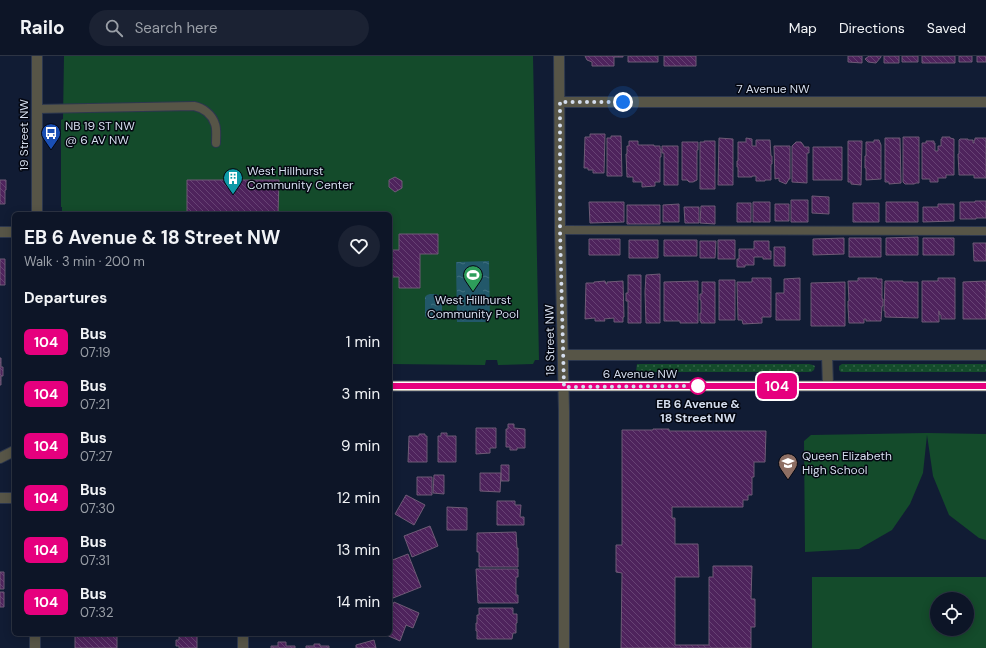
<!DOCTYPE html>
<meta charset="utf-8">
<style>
:root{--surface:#0d1527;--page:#1b2233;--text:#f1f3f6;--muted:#9a9fa7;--line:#2d3444}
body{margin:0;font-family:"DM Sans",sans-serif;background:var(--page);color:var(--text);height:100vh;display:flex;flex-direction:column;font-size:15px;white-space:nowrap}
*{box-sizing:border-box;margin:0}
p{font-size:13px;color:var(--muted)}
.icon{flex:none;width:22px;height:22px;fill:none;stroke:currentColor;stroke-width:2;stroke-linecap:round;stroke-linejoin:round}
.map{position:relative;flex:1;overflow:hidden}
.side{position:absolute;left:12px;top:156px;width:380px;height:424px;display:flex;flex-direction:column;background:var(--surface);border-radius:6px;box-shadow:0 2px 10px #0003,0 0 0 1px var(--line)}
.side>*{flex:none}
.badge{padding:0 8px;border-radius:6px;font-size:14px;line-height:26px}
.buttons{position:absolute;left:930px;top:536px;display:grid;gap:8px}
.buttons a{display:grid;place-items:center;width:44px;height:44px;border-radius:50%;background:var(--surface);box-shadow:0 2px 10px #0003,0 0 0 1px var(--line);font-size:20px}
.you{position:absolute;width:20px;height:20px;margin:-10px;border:3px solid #fff;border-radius:50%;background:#1a73e8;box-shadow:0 0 0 6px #1a73e833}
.map>.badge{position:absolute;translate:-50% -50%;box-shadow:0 0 0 2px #fff}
h2{padding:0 12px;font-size:15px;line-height:36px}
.round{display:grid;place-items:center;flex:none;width:42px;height:42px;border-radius:21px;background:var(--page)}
.overview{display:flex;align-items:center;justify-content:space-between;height:68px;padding:0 12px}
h1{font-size:19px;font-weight:700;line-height:30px}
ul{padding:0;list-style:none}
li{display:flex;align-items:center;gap:12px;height:52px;padding:0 12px}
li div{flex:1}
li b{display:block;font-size:15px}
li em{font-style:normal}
li .badge{min-width:44px;font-weight:700;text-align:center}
header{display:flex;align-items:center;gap:24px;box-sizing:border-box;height:56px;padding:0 20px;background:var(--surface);border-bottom:1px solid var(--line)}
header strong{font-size:19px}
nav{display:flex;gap:22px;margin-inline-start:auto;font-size:14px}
.search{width:280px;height:36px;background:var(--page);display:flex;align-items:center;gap:10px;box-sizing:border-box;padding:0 14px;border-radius:22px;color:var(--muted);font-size:15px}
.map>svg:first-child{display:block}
.grass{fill:url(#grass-dots)}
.green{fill:#144b2b;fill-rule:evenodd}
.water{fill:url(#water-ripples)}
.building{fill:url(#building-back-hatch);stroke:#6f5b76}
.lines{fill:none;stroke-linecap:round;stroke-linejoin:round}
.service-casing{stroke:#2c374e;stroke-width:10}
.minor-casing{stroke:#2c374e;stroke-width:12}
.tertiary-casing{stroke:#2c374e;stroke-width:12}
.service{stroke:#575547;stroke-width:8}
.minor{stroke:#575547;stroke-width:10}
.tertiary{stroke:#575547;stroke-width:10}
.line-casing{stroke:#fff;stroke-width:9}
.line{stroke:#e6007e;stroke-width:6}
.walk{stroke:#d4dded;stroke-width:4;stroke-dasharray:0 7.2}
.stop-dot{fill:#fff;stroke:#e6007e;stroke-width:2}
.labels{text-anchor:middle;stroke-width:3;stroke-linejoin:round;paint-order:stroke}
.street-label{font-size:12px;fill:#d4dded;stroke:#040711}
.poi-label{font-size:12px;fill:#d4dded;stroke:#040711;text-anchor:start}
.stop-label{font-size:12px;font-weight:bold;fill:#d4dded;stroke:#040711}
</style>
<header>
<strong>Railo</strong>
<div class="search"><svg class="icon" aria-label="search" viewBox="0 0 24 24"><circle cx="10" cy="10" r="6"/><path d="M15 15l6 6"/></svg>Search here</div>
<nav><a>Map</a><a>Directions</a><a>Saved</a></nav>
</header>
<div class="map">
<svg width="986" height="592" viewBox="0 0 986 592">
<defs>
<pattern id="grass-dots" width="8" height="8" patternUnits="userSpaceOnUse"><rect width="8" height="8" fill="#144b2b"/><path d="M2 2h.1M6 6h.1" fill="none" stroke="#35644a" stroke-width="1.8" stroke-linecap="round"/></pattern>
<pattern id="water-ripples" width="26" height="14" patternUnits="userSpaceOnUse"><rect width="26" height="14" fill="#22586a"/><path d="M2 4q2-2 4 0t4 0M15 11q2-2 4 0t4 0" fill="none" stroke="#417080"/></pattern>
<pattern id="building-back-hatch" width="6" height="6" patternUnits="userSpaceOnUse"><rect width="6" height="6" fill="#4e235c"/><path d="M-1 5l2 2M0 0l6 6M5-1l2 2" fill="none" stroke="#674274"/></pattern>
</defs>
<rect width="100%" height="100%" fill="#111c34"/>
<path class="grass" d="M637,308H809L813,309L815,310L814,314L811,316H636Z
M842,308H986V316H841L839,314V310Z"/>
<path class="green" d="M64,0H533L539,304H535L533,308L498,309L497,304H486L485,309L390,308V158H62V151H61V64L63,63Z
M927,377L986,378V484L979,482L949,459L933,420L927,379L923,417L910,448L892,474L859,493L805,496L804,385L811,379Z
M812,521H986V592H812ZM937,543H967V573H937Z"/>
<path class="water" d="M489,205L490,266H457L456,206Z
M430,238H436L442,241V261C436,265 430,265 425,260V241L427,239Z"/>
<path class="building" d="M585,0H623V1H614V10H592V6L587,4Z
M628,0H658V6H628Z
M664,0H696V10H664Z
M848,0H862V7L848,6Z
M869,0H881V1L876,7L868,6L865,3Z
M884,0H899V7H884Z
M902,0H918V6H902Z
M922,0H955V7H922Z
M959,0H972V6H959Z
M977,0H986V6H977Z
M590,78H605L604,117H593V114H588V112H584L585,81H590Z
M611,80H621L622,120H607V82H611Z
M903,81H919V127H916L914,128H905L903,126Z
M942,81H950V82L954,83V119H946V122H938V126H930V123H922V87H926V85H934V87H935V95H938V90H941V83H942Z
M719,82L733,83V129H718Z
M746,82L752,83V90H756V84H770L771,100H772V108H771V124H765V125H756V120H752V121H738V111H737V105H738V86H746Z
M885,82H900L901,127L889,128V126H885Z
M975,82H986V122H974V119H959V117L958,98H959V84L960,83H968V84H973V87H974V84H975Z
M874,84H879L881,89V123L866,124V112H865V100H866V86H874Z
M629,85H638V89H654V90H660V93H661V101H660V126H655V130L642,131V126H633V121H627L626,98H627V90H629Z
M704,85H715V133H700V86H704Z
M848,85H862L861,129L851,128V126H848Z
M682,86H698V94H697V124L693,126H689L687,124H682Z
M796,86H801L804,90V91H809V97H807V127L792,126V90Z
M662,90H678V129H664V97H662Z
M774,90H790V123H789L786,128L779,125V122L775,123Z
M813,91H842V124H813Z
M395,121L402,125V132L395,136L389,131V124Z
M0,124H6V134H5V148H0Z
M187,124H279L278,158H184L187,155Z
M812,140L829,141V158L812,157Z
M791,144H808V166H791Z
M975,145H986V162H976V163H960V146H975Z
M589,146H624V166L590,167Z
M753,146H770V166H753Z
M886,146H918V166H886Z
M737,147H751V166H737Z
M853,147H879V166H853Z
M679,148V166H663V149Z
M775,148H789V165H775Z
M938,148H954V165L923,166V151H938Z
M627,149H660V168H627Z
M701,150H715V168L700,167Z
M684,151H699V167H685Z
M399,178H438V198H420V232H399V221H391L390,194H399Z
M918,181V199H886V182Z
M844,182V198L813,199V183Z
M849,182H881V201H849Z
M923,182H954V199H923Z
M589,183H620V199H589Z
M629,184H658V202H629Z
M664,184H697V200H664Z
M718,184H735V203H718Z
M700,185H716L715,202H700Z
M754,185H769V195H771V203H763V201H754V209H745V211H737V203H739V193H754Z
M973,187H986V205H974Z
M774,191H785V210H774Z
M0,203H5V229H0Z
M660,218V267H646L645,236L646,219Z
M628,219H641V267H628V245H626V237H628Z
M752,222H771V261H762V267L743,268L742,264H738L737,226H752Z
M800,222V264H776V237H784V223Z
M858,222H877V223H882V243H883V250H882L881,265H866V263H864V267H849L848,251V245H849L848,225H858Z
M938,222H955V263H941V259L939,258V255V266H922V225H938Z
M719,224H735V264H719Z
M605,225L606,228H607V226L623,225L624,261H623V266H614V262L604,263L605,265H595V262L585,263L586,227H594V226Z
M698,225V267H680V265H664V226Z
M885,225H903V226H918V262L885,261V255H884Z
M986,225V263H963V226Z
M702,226H715V267H701V265H700V257H701V244H700V238H702Z
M845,226V270H811V227Z
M0,302H1V311H3V320H1V329H0Z
M508,368H514V372L525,373V392H517V394H510V391H506V373H508Z
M476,372H496V392H490V397L476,398Z
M653,373H669V375H766L765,406H754V421H752V439H748V444H743V451H672V462H675V488H698L699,521H675V589H709V521H713V510H752L751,543H755V571H751V592H621L622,517L616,516V489H622V374H653Z
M441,377H447V380H456V406H438V380H441Z
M419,378H425V380H427V406H408L409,380H419Z
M501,409H509V425H501Z
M480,417H501L500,436L480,435Z
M434,419H444V438L433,437Z
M417,421H432V439H417Z
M406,439L425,449L414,469L395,458Z
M497,445H515V449H521L520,461H524V469H497Z
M447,451L467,452V474H447Z
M430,470L438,490L412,501L404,480Z
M516,476L517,492H518V511H479V496H477V477Z
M408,498L421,531L393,542L390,534V505Z
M476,513H518V521H516V539H518V547H478Z
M0,516H4V533H0Z
M0,536H4V551H0Z
M394,546L419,557L413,572L406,569L400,585L384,578H390V555Z
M479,552H513V558H517V567H516V577H513L512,583H477V575H476V567H477V559H479Z
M75,578H117V592H75Z
M175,578H197V592H179V590H176V584H179V578Z
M374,584L376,592H356V589Z
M278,586H286V590H295V592H271V590H278Z
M314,588H320V590H329V592H306V590H314Z"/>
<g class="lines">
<g class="service-casing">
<path id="service" d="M37,53L194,50C203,52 212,58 215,68C217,73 216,81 216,87
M560,174L986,175"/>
</g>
<g class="minor-casing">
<path id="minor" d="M559,0L560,174L564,355V592
M560,46H986
M0,176H14
M563,299H986
M827,299L828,330
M243,578V592"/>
</g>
<g class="tertiary-casing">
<path id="tertiary" d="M37,0V158
M390,330H986
M0,402L14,395
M0,442H14
M35,592V578"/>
</g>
<use href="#service" class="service"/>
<use href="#minor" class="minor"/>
<use href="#tertiary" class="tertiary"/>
</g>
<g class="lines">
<g class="line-casing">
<path id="line" d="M390,330H986"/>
</g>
<use href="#line" class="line"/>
<path class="walk" d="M623,46H560V174L564,331L698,330"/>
</g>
<defs>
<g id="bus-pin" transform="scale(1)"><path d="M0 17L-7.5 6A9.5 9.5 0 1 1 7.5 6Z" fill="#1a4fb4" stroke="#040711"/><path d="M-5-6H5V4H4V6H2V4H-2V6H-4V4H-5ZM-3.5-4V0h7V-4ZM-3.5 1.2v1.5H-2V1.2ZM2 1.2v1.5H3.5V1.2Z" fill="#fff"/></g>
<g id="building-pin" transform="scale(1)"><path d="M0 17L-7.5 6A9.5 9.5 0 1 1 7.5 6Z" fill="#0f9aa8" stroke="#040711"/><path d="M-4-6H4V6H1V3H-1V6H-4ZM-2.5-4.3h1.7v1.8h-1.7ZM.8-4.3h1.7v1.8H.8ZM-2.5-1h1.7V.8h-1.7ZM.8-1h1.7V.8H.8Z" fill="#fff"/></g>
<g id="stadium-pin" transform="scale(1)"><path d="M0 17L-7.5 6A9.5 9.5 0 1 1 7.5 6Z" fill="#2e9e5b" stroke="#040711"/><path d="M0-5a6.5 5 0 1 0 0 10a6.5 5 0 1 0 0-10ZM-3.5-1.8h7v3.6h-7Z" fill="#fff"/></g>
<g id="school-pin" transform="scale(1)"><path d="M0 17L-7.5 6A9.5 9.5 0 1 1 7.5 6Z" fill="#8d6e63" stroke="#040711"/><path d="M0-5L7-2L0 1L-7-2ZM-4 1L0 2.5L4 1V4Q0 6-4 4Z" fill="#fff"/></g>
</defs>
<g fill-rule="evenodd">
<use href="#bus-pin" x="51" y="77"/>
<use href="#building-pin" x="233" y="122"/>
<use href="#stadium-pin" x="473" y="219"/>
<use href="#school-pin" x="788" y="407"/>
</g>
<circle class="stop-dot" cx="698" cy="330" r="8"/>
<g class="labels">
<g class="street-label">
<text x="773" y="37">7 Avenue NW</text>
<text transform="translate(24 79) rotate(-90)" y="4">19 Street NW</text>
<text transform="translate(550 284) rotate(-91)" y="4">18 Street NW</text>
<text x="640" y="322">6 Avenue NW</text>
</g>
<g class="poi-label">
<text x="65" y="74">NB 19 ST NW<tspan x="65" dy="14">@ 6 AV NW</tspan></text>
<text x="247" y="119">West Hillhurst<tspan x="247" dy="14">Community Center</tspan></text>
<text x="473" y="248" text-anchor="middle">West Hillhurst<tspan x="473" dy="14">Community Pool</tspan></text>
<text x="802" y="404">Queen Elizabeth<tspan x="802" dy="14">High School</tspan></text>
</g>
<g class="stop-label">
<text x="698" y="352">EB 6 Avenue &amp;<tspan x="698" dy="14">18 Street NW</tspan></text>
</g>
</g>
</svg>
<div class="buttons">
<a><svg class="icon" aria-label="locate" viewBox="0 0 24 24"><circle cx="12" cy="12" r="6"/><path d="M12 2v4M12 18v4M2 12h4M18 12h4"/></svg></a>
</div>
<div class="you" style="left:623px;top:46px"></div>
<b class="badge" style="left:777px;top:330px;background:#e6007e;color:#fff">104</b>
<section class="side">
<div class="overview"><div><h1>EB 6 Avenue &amp; 18 Street NW</h1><p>Walk · 3 min · 200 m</p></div><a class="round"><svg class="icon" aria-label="heart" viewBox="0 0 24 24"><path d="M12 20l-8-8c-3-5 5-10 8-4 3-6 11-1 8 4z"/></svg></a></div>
<h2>Departures</h2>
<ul>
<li><span class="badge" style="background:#e6007e;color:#fff">104</span><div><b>Bus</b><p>07:19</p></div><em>1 min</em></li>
<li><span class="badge" style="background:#e6007e;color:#fff">104</span><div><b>Bus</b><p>07:21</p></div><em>3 min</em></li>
<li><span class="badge" style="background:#e6007e;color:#fff">104</span><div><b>Bus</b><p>07:27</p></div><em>9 min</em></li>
<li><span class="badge" style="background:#e6007e;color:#fff">104</span><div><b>Bus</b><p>07:30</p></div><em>12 min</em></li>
<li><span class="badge" style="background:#e6007e;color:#fff">104</span><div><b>Bus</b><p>07:31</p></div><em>13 min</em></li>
<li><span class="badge" style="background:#e6007e;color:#fff">104</span><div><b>Bus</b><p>07:32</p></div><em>14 min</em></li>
</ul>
</section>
</div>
